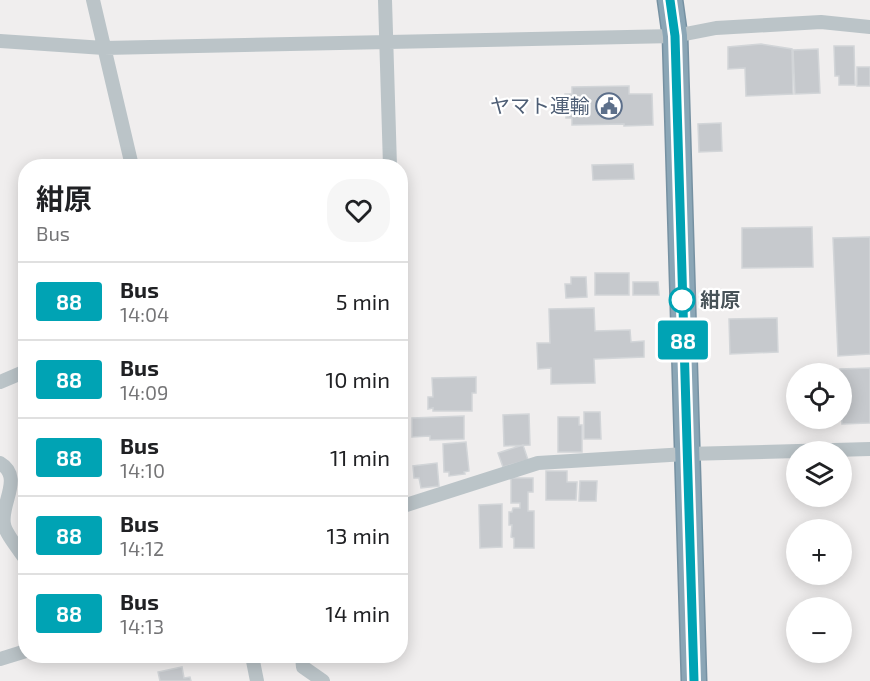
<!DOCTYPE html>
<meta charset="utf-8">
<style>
:root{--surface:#fff;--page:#f6f6f6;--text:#202124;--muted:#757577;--line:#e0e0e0}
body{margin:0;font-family:"Exo 2","Noto Sans JP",sans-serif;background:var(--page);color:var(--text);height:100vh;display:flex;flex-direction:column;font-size:22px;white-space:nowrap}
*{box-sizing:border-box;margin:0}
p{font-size:20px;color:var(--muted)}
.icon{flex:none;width:33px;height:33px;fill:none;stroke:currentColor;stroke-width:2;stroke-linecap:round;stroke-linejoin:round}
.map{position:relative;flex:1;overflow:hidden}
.sheet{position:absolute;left:18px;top:159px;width:390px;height:504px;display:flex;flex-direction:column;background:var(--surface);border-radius:24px;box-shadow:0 3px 15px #0003}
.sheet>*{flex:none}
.badge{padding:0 12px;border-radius:4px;font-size:21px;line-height:39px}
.controls{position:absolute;left:786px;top:363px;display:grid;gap:12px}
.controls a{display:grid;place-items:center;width:66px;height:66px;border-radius:50%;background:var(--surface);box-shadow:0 3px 15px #0003;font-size:30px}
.map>.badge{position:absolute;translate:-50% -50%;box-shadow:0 0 0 3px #fff}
.round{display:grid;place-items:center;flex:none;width:63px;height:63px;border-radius:24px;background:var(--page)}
.summary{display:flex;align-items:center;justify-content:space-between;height:102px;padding:0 18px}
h1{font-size:28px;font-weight:700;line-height:45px}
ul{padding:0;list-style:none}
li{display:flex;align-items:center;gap:18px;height:78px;padding:0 18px;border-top:2px solid var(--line)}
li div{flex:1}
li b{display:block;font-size:22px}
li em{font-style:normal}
li .badge{min-width:66px;font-weight:700;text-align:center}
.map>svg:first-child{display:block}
.building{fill:#c6c9cd;stroke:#d2d5d8;stroke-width:1.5}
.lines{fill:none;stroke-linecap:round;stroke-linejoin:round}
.highway-casing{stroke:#7691a2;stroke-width:27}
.street{stroke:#bbc4c8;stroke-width:14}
.highway{stroke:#8ba6b6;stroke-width:24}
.line-casing{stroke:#fff;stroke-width:14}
.line{stroke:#00a3b4;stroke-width:9}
.stop-dot{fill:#fff;stroke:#00a3b4;stroke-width:3}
.labels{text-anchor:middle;stroke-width:4.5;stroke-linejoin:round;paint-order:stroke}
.service-label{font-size:20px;fill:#4e5e75;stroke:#fff;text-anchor:end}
.stop-label{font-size:20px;font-weight:bold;fill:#485358;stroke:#fff;text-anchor:start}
</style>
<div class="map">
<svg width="870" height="681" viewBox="0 0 870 681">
<rect width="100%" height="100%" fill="#f0eeee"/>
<path class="building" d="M761,44L792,49L793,94L746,96L745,68L728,69V47Z
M834,46H854L855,85H839V76H835Z
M818,49L820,93L795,94L793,50Z
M857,67H870V86H857Z
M629,86V94H652L653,125L624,126V124L572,125V118H566L565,94H572V87Z
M721,123L722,151L699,152L698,124Z
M633,164L634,179L593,180L592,165Z
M812,227L813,267L742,268V228Z
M870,237V354L838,356L833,238Z
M595,273H629V295H595Z
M571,277H586L587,297L566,298L565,284H571Z
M633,282H658L659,295H633Z
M594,308L595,331L630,330L631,342L644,341V357L594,359L595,383L551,384V368L538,369L537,343H550L549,309Z
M777,318L778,352L730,354L729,319Z
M870,368V423L842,424L840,369Z
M476,377V393H472V411H433V408L428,409V397H433L432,378Z
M584,412H600L601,439H584Z
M529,414L530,445L504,446L503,415Z
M464,416V439L430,440V436L412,437V418Z
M558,417H579V425H582V452H558Z
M466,442L469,471L464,472L465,474L449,476V472H444L443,444Z
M523,445L528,460L503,467L498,453Z
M437,463L439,486L421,488L419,478H414L413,466Z
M546,471H567V482H577L576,500H546Z
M511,478H533V492H528V511H534V548H514V538L511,537L512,525H509V512H512L513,508H520V503H511Z
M580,481H597L596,501H579Z
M502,504V547L480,548L479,505Z
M182,667L184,678L190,677L191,681H160L158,672Z"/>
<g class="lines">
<g class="highway-casing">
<path id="highway" d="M670,0L675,36L694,681"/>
</g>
<path class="street" d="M93,0L132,166
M385,0L390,166
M0,41L104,48L675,36L716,28L821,22L870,27
M0,382L26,371
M0,463C24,477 0,504 4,524C5,533 20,551 26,560
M400,507L538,463L686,454L870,449
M252,656L257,681
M302,656L303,667L323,681
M0,659L26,651"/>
<use href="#highway" class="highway"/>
</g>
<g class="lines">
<g class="line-casing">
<path id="line" d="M670,0L675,36L694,681"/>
</g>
<use href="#line" class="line"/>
</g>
<defs>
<g id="civic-ring" transform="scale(1.35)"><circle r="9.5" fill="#fff" stroke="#5c6f8a" stroke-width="1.5"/><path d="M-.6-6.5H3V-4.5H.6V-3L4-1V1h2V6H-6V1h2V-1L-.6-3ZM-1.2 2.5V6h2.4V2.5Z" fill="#5c6f8a"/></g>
</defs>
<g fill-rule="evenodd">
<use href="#civic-ring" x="609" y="106"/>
</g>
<circle class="stop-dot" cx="682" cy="300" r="12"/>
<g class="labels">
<g class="service-label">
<text x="590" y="113">ヤマト運輸</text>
</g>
<g class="stop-label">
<text x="700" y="307">紺原</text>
</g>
</g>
</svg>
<div class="controls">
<a><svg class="icon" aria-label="locate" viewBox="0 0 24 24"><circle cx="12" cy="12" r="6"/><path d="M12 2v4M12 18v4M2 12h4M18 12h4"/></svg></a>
<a><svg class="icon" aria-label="layers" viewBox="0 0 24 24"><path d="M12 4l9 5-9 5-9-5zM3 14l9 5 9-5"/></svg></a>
<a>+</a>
<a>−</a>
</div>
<b class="badge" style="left:683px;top:340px;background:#00a3b4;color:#fff">88</b>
<section class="sheet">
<div class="summary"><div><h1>紺原</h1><p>Bus</p></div><a class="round"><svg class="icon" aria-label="heart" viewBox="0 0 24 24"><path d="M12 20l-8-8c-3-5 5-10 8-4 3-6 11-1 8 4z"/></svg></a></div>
<ul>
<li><span class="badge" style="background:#00a3b4;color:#fff">88</span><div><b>Bus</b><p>14:04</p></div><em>5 min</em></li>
<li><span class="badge" style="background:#00a3b4;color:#fff">88</span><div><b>Bus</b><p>14:09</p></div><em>10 min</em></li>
<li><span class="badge" style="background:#00a3b4;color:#fff">88</span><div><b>Bus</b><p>14:10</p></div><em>11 min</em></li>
<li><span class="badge" style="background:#00a3b4;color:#fff">88</span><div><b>Bus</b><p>14:12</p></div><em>13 min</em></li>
<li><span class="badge" style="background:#00a3b4;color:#fff">88</span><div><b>Bus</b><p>14:13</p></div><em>14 min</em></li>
</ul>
</section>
</div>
